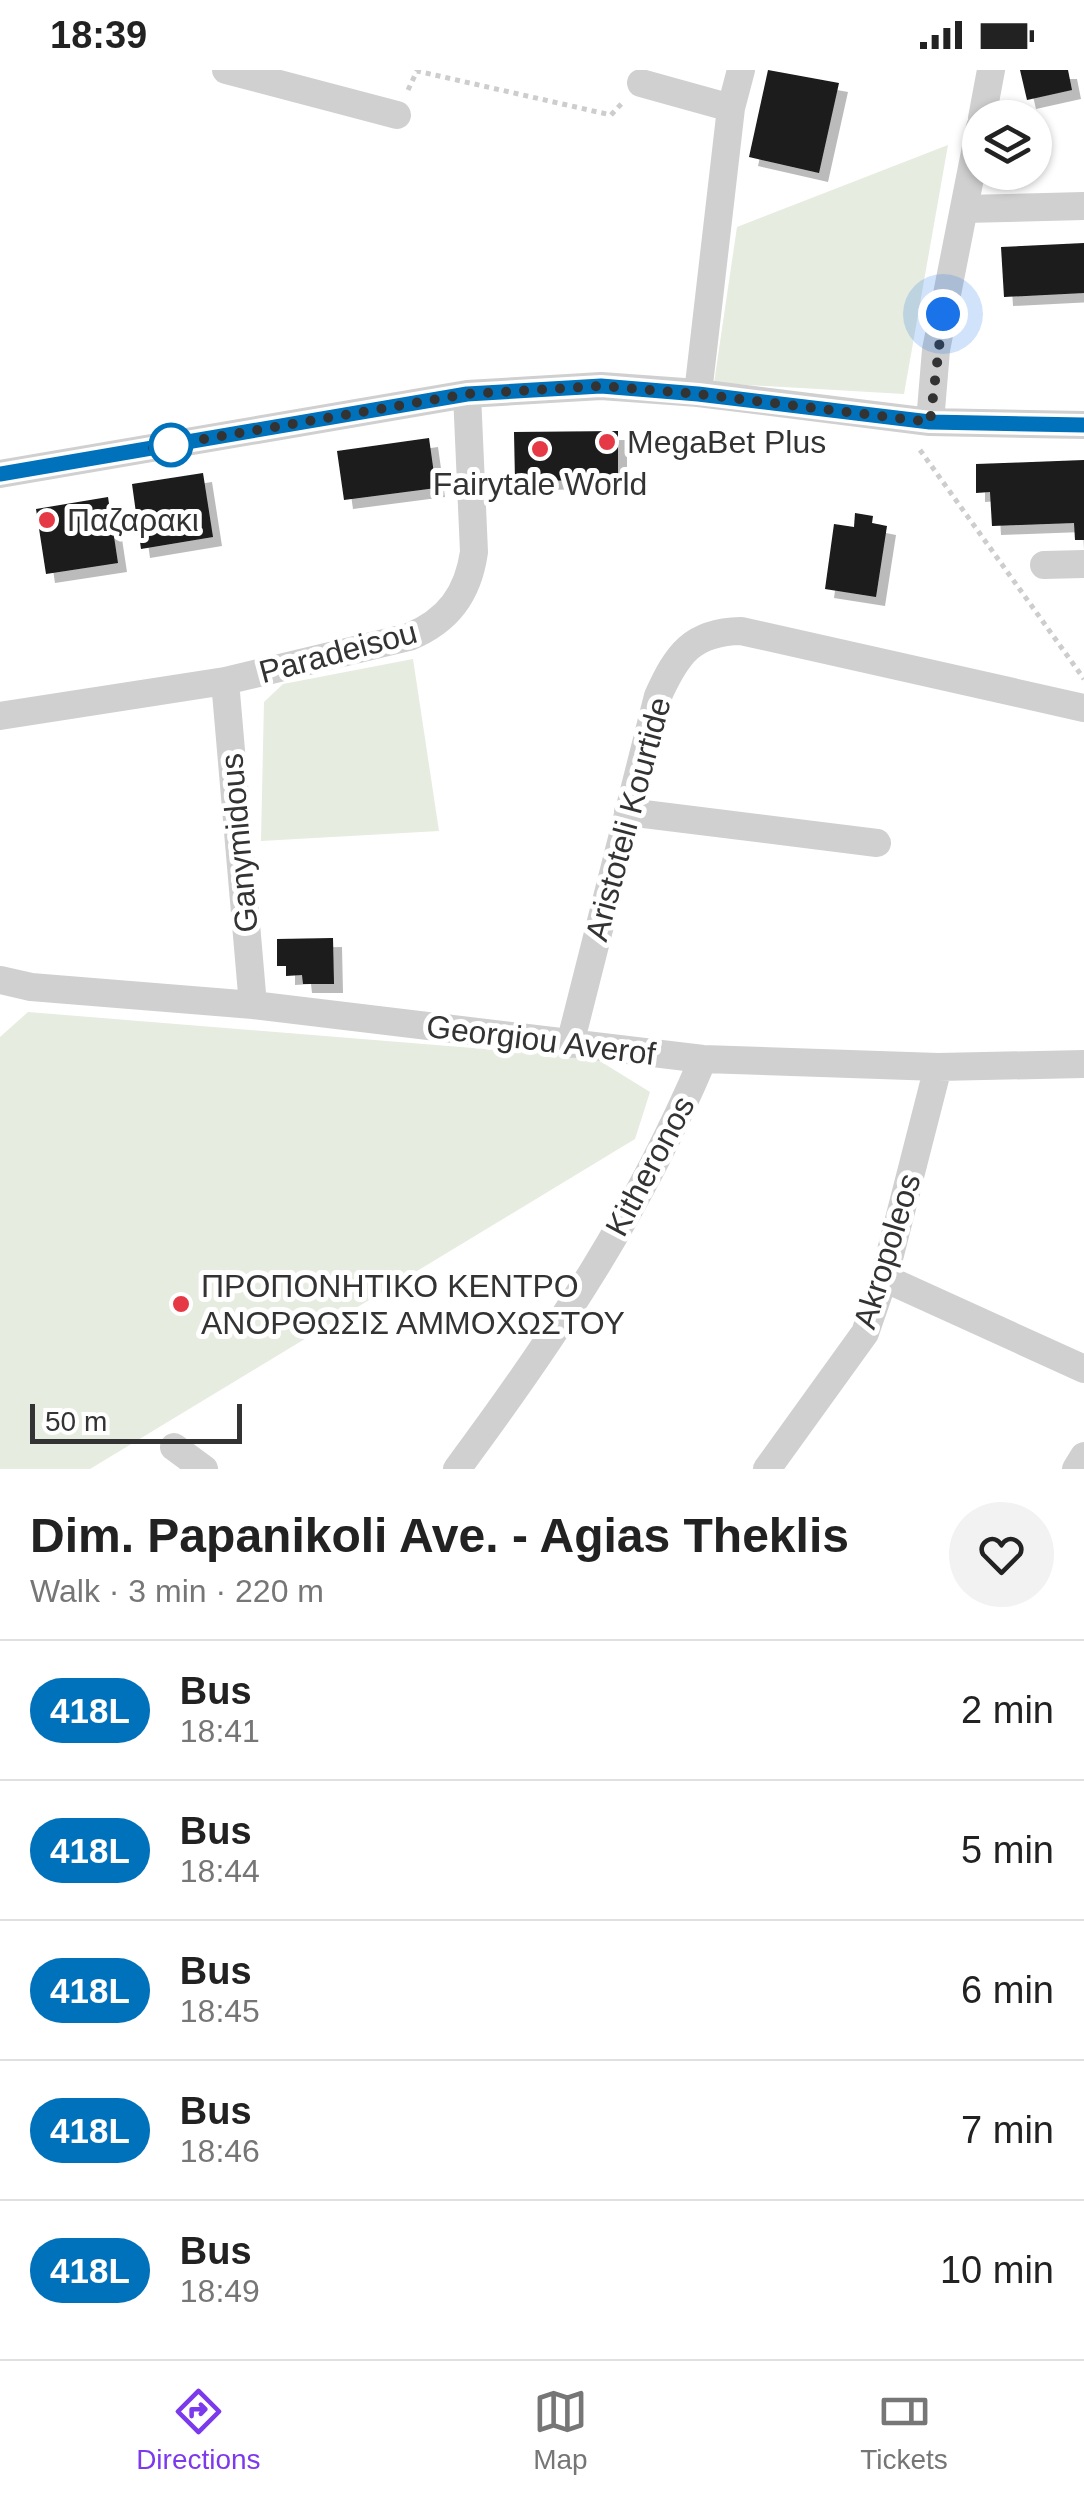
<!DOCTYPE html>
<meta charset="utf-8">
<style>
:root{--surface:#fff;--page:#f2f2f2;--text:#222;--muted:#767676;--line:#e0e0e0;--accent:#7c3aed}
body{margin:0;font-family:Helvetica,sans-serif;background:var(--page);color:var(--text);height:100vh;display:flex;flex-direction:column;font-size:38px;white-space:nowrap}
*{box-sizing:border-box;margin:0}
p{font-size:32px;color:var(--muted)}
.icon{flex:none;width:55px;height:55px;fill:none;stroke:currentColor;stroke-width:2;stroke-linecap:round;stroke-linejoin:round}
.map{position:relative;height:1399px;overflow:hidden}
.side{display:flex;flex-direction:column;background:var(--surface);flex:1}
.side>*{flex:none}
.badge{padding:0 20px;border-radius:32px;font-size:35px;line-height:65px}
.fabs{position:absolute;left:962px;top:30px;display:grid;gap:20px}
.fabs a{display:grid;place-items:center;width:90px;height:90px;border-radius:50%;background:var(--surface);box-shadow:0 2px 8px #0004;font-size:50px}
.scale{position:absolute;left:30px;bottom:25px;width:212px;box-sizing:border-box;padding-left:10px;border:5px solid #333;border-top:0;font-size:28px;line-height:35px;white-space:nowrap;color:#333;-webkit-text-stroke:8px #fff;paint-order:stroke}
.you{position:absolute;width:50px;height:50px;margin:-25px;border:8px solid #fff;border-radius:50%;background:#1a73e8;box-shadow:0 0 0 15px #1a73e833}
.map>.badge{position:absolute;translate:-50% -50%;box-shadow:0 0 0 5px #fff}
.round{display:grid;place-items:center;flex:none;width:105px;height:105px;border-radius:52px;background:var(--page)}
.headline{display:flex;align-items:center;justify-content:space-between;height:170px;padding:0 30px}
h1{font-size:48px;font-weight:700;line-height:75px}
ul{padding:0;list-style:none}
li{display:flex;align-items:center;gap:30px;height:140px;padding:0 30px;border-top:2px solid var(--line)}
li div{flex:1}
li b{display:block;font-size:38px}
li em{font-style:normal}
li .badge{min-width:110px;font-weight:700;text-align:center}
.status{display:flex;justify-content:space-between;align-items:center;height:70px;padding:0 50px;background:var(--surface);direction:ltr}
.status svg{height:28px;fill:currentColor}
.menu{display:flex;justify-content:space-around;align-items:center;height:140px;border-top:2px solid var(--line);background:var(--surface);font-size:28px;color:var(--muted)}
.menu a{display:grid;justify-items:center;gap:5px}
.menu .active{color:var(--accent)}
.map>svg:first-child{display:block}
.green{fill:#e6ecdf}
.building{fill:#1a1a1a;filter:url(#shadow)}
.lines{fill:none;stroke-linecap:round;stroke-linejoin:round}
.path{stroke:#cdcdcd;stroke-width:5;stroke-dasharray:5 5;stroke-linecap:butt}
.minor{stroke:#d0d0d0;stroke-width:28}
.line-casing{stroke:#fff;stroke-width:22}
.line{stroke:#0072bc;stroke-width:15}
.walk{stroke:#333;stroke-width:10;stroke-dasharray:0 18}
.poi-dot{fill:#e63946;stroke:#fff;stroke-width:4}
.stop-dot{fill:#fff;stroke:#0072bc;stroke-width:5}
.labels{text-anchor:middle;stroke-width:10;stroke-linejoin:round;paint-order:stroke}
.poi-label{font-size:32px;fill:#333;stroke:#fff;text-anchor:start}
.street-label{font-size:32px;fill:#333;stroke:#fff}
</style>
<div class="status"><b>18:39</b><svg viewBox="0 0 49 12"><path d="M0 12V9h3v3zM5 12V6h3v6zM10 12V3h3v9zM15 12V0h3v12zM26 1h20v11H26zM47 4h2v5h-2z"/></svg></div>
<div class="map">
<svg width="1084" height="1399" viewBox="0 0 1084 1399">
<defs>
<filter id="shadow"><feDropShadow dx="9" dy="9" stdDeviation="0" flood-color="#0004"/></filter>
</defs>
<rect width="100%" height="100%" fill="#fff"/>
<path class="green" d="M948,75L904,324L714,313L737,157Z
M413,589L439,761L261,771L264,632L283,614Z
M28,942L595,988L650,1022L635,1069L90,1399H0V967Z"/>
<path class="building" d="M768,0L839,13L819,103L749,87Z
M1020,0H1068L1072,20L1027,30Z
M1084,173V223L1004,227L1001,177Z
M618,361V410L515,411L514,362Z
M429,368L436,418L344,430L337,381Z
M1084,390V470H1075L1074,453L992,456L990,422L976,423V394Z
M203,403L213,467L141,479L132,414Z
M108,427L118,493L46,504L36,439Z
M855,443L873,446L872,453L887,456L876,527L825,519L834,454L854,457Z
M333,868L334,914H303L302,905L286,906V896H277V869Z"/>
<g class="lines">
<path class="path" d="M408,20L417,1L611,45L624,31
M920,380L1084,609"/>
<path class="minor" d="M226,0L397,45
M641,13L731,38
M982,48L991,0
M964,139L1084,136
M698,323L731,38L741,0
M930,352L936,280L980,57
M0,404L467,324L601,316L698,323L930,352L1084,355
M1044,495L1084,494
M225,611L253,935
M0,646L225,611L409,567C448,551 468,524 474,482L467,324
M628,742L877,773
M0,910L31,917L253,935L703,989L938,997L1084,994
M570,974L658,626C677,584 692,562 741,561L1084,638
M884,1208L1084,1299
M174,1377L204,1399
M457,1399C555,1267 639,1141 703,989
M767,1399L865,1263L884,1208L938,997
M1076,1399L1084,1386"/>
</g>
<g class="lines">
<g class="line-casing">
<path id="line" d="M0,404L467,324L601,316L698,324L930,352L1084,355"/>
</g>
<use href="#line" class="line"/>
<path class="walk" d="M171,375L152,378L467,324L601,316L698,324L930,352L943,244"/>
</g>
<g class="poi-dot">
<circle cx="607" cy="372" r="10"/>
<circle cx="540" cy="379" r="10"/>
<circle cx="47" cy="450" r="10"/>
<circle cx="181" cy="1234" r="10"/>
</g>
<circle class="stop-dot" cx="171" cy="375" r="20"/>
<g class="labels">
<g class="poi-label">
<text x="627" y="383">MegaBet Plus</text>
<text x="540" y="425" text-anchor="middle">Fairytale World</text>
<text x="67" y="461">Παζαρακι</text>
<text x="201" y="1227">ΠΡΟΠΟΝΗΤΙΚΟ ΚΕΝΤΡΟ<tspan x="201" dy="37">ΑΝΟΡΘΩΣΙΣ ΑΜΜΟΧΩΣΤΟΥ</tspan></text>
</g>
<g class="street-label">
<text transform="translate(338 582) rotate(-15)" y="11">Paradeisou</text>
<text transform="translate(628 749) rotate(-75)" y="11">Aristoteli Kourtide</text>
<text transform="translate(239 773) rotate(-95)" y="11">Ganymidous</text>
<text transform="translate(541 970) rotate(7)" y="11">Georgiou Averof</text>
<text transform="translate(650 1096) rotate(-62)" y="11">Kitheronos</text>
<text transform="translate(887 1181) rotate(-73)" y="11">Akropoleos</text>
</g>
</g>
</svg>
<div class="fabs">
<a><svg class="icon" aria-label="layers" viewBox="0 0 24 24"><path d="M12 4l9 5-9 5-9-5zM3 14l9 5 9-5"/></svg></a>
</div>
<div class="scale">50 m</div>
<div class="you" style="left:943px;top:244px"></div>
</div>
<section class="side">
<div class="headline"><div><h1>Dim. Papanikoli Ave. - Agias Theklis</h1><p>Walk · 3 min · 220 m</p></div><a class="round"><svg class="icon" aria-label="heart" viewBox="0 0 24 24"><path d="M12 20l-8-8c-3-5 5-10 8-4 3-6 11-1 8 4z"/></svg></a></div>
<ul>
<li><span class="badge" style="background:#0072bc;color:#fff">418L</span><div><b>Bus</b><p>18:41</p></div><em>2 min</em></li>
<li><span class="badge" style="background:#0072bc;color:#fff">418L</span><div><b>Bus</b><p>18:44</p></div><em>5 min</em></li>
<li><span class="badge" style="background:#0072bc;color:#fff">418L</span><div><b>Bus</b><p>18:45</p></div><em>6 min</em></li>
<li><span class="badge" style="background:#0072bc;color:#fff">418L</span><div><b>Bus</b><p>18:46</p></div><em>7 min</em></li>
<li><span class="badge" style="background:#0072bc;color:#fff">418L</span><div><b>Bus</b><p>18:49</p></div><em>10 min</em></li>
</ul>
</section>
<nav class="menu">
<a class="active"><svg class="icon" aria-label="directions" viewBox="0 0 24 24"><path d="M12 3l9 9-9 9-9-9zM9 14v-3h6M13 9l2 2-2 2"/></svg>Directions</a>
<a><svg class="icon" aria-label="map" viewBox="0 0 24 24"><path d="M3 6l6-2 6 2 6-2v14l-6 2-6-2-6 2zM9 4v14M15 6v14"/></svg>Map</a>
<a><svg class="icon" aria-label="tickets" viewBox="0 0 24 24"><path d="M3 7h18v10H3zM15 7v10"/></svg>Tickets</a>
</nav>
